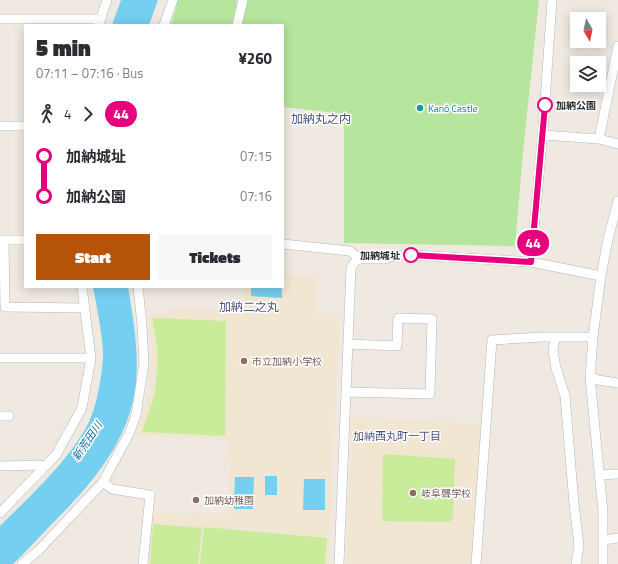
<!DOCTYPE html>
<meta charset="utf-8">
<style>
:root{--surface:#fff;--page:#f7f7f7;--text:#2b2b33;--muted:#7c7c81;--accent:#b45309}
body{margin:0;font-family:"Titillium Web","Noto Sans JP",sans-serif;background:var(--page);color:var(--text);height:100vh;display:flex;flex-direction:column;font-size:15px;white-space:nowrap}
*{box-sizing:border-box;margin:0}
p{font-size:13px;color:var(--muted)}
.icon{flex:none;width:22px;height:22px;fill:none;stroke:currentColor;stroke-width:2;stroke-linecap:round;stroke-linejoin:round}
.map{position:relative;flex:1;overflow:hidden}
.sheet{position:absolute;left:24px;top:24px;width:260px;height:264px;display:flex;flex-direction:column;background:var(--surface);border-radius:0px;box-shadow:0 2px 10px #0003}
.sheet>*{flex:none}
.badge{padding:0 8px;border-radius:13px;font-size:14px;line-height:26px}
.needle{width:26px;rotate:171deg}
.buttons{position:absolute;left:570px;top:12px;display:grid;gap:8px}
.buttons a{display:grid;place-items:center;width:36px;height:36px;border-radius:0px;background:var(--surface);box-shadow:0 2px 10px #0003;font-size:20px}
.map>.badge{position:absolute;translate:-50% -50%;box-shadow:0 0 0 2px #fff}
.legs{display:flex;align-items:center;gap:6px;height:44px;padding:0 12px;font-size:13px}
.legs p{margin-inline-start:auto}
.head{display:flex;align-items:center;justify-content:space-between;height:68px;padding:0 12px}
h1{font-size:22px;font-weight:800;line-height:30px}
.cta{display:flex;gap:8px;margin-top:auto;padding:8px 12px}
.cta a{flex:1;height:46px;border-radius:0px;background:var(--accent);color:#fff;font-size:16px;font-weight:800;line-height:46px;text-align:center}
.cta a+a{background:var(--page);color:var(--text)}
ul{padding:0 12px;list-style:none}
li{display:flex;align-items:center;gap:14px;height:40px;font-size:15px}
li i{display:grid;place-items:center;width:6px;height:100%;margin:0 5px;background:currentColor}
li i::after{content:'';width:10px;height:10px;margin:-5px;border:3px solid;border-radius:50%;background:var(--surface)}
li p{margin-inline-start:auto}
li:first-child i{background:linear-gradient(#0000 50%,currentColor 0)}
li:last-child i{background:linear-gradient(currentColor 50%,#0000 0)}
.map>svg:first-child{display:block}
.education{fill:#f0e6d1}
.green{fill:#b6e59e}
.pitch{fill:#c9ec9a}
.water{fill:#75cff0}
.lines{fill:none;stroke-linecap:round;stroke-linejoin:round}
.minor-casing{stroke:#b4b7c1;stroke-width:10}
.minor{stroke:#fff;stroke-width:9}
.line-1-casing{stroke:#fff;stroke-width:9}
.line-1{stroke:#e6007e;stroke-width:6}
.stop-1-dot{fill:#fff;stroke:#e6007e;stroke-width:2}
.culture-dot{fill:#0f9aa8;stroke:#fff;stroke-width:1.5}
.education-dot{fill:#8d6e63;stroke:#fff;stroke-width:1.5}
.labels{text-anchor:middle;stroke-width:3;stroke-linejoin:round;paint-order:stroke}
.stop-label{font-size:10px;font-weight:bold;fill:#2e2e2e;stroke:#fff;text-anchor:start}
.culture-label{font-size:10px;fill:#0d838f;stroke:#fff;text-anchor:start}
.education-label{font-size:10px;fill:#785e54;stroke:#fff;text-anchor:start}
.neighbourhood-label{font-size:11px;fill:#4d5680;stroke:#fff}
.water-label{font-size:11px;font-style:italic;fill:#0d6fa3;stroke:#fff}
.quarter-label{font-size:12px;fill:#4d5680;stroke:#fff}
</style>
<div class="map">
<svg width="618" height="564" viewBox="0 0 618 564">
<rect width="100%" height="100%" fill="#efe9e1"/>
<path class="education" d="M283,275L317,277V314H340L332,473L329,564H147L152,513L197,514L203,513L228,514L231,460L226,459L227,440L136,435L146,405L150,376L151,346L147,314H166L167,309L244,310L245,287H283Z
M352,417L481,424L473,563L472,564H346Z"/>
<path class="green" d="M178,0H237L233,25H171Z
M248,0H539L523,152L515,246L344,243V114L283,107V25H241Z"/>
<path class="pitch" d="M152,318L226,321L225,436L142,432L155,394L157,370V345Z
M383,454L455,459L453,518L449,522L382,521Z
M153,524L202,528L198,564H150Z
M204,527L327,538L325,564H200Z"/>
<path class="water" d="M121,0H158L149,25H112Z
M93,287H128C133,318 139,349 136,381C131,441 90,486 49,527C37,539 26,552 13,564H0V526C31,495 69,461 89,422C97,405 103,372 103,353C102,332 97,308 93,287Z
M251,287H282V298L251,296Z
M265,476H277V495H265Z
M235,477H254L253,509H234Z
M304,479H325V510H303Z"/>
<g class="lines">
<g class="minor-casing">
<path id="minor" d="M0,19H101
M99,23L107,0
M164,25L173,0
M237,25L243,0
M0,126H25
M543,135L599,139L618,144
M599,139L618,46
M0,240H25
M4,240L5,307L85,308
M283,244L350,251L360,259
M531,262L543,130L552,0
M138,287L142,325L144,364L140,389L136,415L129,434L103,482L112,489L150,495L143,564
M555,337L553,351L556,368L565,396L574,504L579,546L576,564
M0,358H91
M590,377L598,380L618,383
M346,392L430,394L432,319L398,318L397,346L348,344
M0,416H9
M0,466L45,465
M599,475L618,474
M0,513L56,455L82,408L91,358L82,287
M604,540L618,538
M22,564L39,550L103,482
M339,564L351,268L355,262L360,259H384L398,255H414L531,262L601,276
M476,564L492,340L542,337H593
M603,564V512L590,377L593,337L601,276L608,239L618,201"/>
</g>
<use href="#minor" class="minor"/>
</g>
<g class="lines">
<g class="line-1-casing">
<path id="line-1" d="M411,255L531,262L545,105"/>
</g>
<use href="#line-1" class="line-1"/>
</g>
<g class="stop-1-dot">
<circle cx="545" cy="105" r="7"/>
<circle cx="411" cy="255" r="7"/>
</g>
<circle class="culture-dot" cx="420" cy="108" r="4"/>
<g class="education-dot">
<circle cx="244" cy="361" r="4"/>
<circle cx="413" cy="493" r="4"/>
<circle cx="196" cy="500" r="4"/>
</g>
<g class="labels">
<g class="stop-label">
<text x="556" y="109">加納公園</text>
<text x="400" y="259" text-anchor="end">加納城址</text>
</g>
<g class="culture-label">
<text x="428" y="112">Kanō Castle</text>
</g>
<g class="education-label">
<text x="252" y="365">市立加納小学校</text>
<text x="421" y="497">岐阜聾学校</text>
<text x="204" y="504">加納幼稚園</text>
</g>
<g class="neighbourhood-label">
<text x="397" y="440">加納西丸町一丁目</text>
</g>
<g class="water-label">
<text transform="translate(87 441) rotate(-56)" y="4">新荒田川</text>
</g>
<g class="quarter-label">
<text x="321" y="123">加納丸之内</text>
<text x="249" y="311">加納二之丸</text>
</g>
</g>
</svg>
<div class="buttons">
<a><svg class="needle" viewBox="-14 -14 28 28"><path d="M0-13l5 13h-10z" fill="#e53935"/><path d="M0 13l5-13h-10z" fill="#7c7c81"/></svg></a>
<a><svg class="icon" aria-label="layers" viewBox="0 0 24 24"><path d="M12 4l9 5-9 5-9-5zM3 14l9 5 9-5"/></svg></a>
</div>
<b class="badge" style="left:533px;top:243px;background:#e6007e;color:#fff">44</b>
<section class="sheet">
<div class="head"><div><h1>5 min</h1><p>07:11 – 07:16 · Bus</p></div><b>¥260</b></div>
<div class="legs"><svg class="icon" aria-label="walk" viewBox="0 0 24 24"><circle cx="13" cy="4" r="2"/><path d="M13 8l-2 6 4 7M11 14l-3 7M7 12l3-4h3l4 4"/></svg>4<svg class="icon" aria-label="forward" viewBox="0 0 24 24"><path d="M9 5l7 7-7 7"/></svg><b class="badge" style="background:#e6007e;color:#fff">44</b></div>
<ul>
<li><i style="color:#e6007e"></i><b>加納城址</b><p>07:15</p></li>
<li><i style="color:#e6007e"></i><b>加納公園</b><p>07:16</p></li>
</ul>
<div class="cta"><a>Start</a><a>Tickets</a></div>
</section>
</div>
